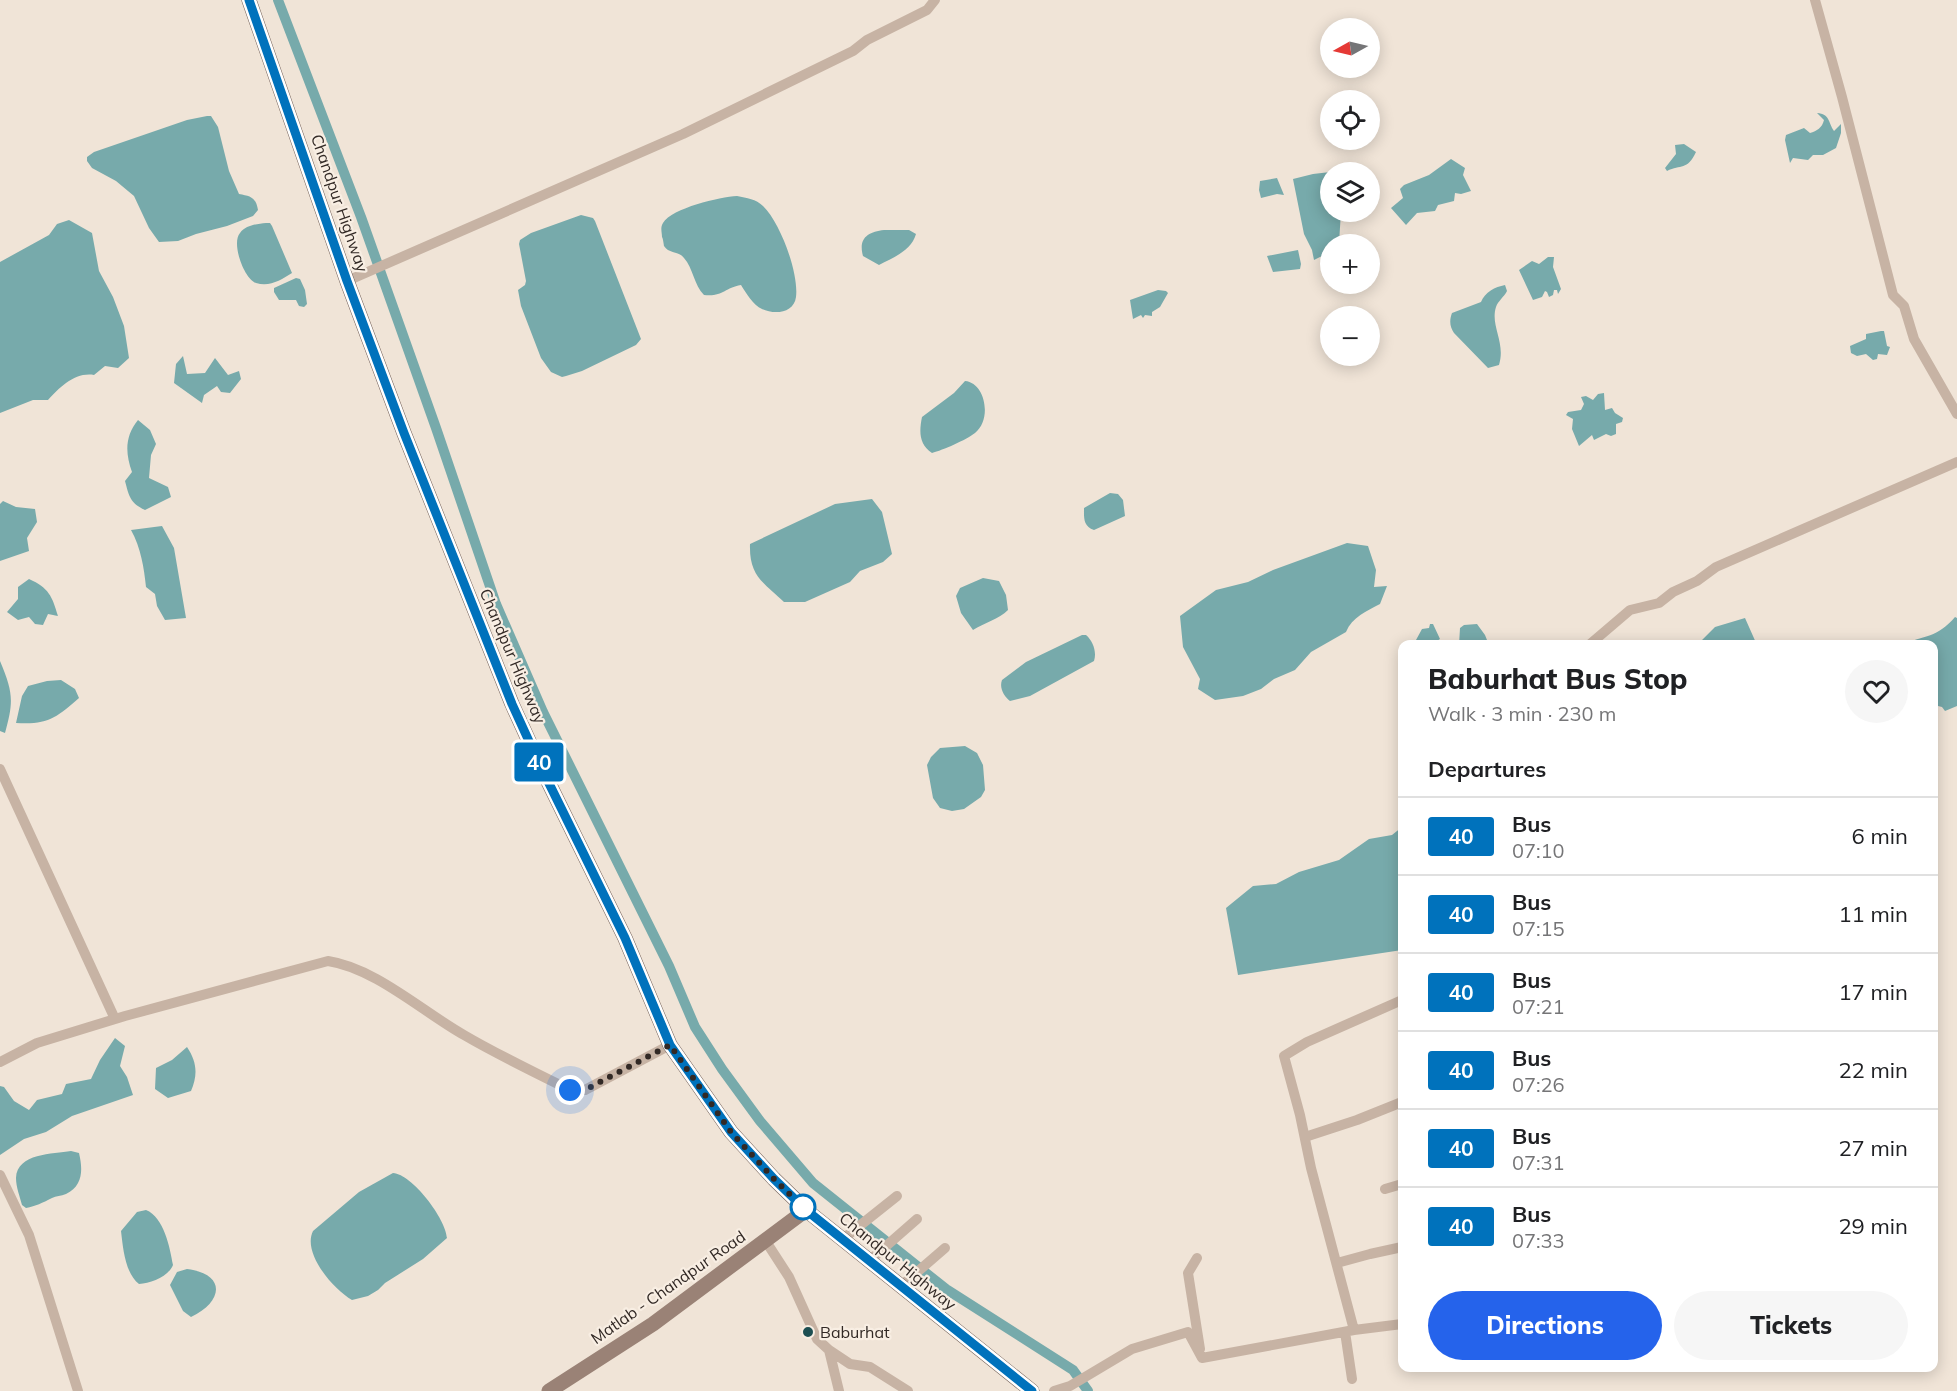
<!DOCTYPE html>
<meta charset="utf-8">
<style>
:root{--surface:#fff;--page:#f6f6f6;--text:#202124;--muted:#757577;--line:#e0e0e0;--accent:#2563eb}
body{margin:0;font-family:Mulish,sans-serif;background:var(--page);color:var(--text);height:100vh;display:flex;flex-direction:column;font-size:22px;white-space:nowrap}
*{box-sizing:border-box;margin:0}
p{font-size:20px;color:var(--muted)}
.icon{flex:none;width:33px;height:33px;fill:none;stroke:currentColor;stroke-width:2;stroke-linecap:round;stroke-linejoin:round}
.map{position:relative;flex:1;overflow:hidden}
.drawer{position:absolute;left:1398px;top:640px;width:540px;height:732px;display:flex;flex-direction:column;background:var(--surface);border-radius:12px;box-shadow:0 3px 15px #0003}
.drawer>*{flex:none}
.badge{padding:0 12px;border-radius:4px;font-size:21px;line-height:39px}
.needle{width:39px;rotate:262deg}
.fabs{position:absolute;left:1320px;top:18px;display:grid;gap:12px}
.fabs a{display:grid;place-items:center;width:60px;height:60px;border-radius:50%;background:var(--surface);box-shadow:0 3px 15px #0003;font-size:30px}
.you{position:absolute;width:30px;height:30px;margin:-15px;border:4px solid #fff;border-radius:50%;background:#1a73e8;box-shadow:0 0 0 9px #1a73e833}
.map>.badge{position:absolute;translate:-50% -50%;box-shadow:0 0 0 3px #fff}
h2{padding:0 30px;font-size:22px;line-height:54px}
.round{display:grid;place-items:center;flex:none;width:63px;height:63px;border-radius:32px;background:var(--page)}
.headline{display:flex;align-items:center;justify-content:space-between;height:102px;padding:0 30px}
h1{font-size:28px;font-weight:800;line-height:45px}
.button{display:flex;gap:12px;margin-top:auto;padding:12px 30px}
.button a{flex:1;height:69px;border-radius:36px;background:var(--accent);color:#fff;font-size:24px;font-weight:800;line-height:69px;text-align:center}
.button a+a{background:var(--page);color:var(--text)}
ul{padding:0;list-style:none}
li{display:flex;align-items:center;gap:18px;height:78px;padding:0 30px;border-top:2px solid var(--line)}
li div{flex:1}
li b{display:block;font-size:22px}
li em{font-style:normal}
li .badge{min-width:66px;font-weight:700;text-align:center}
.map>svg:first-child{display:block}
.water{fill:#77aaab}
.lines{fill:none;stroke-linecap:round;stroke-linejoin:round}
.canal{stroke:#77aaab;stroke-width:10}
.minor{stroke:#c7b3a4;stroke-width:10}
.secondary{stroke:#9a8276;stroke-width:15}
.primary{stroke:#746057;stroke-width:15}
.line-casing{stroke:#fff;stroke-width:14}
.line{stroke:#0072bc;stroke-width:9}
.walk{stroke:#322925;stroke-width:6;stroke-dasharray:0 10.8}
.stop-dot{fill:#fff;stroke:#0072bc;stroke-width:3}
.poi-dot{fill:#1d4f52;stroke:#f8eee3;stroke-width:2}
.labels{text-anchor:middle;stroke-width:4.5;stroke-linejoin:round;paint-order:stroke}
.street-label{font-size:16px;fill:#322925;stroke:#f8eee3}
.poi-label{font-size:16px;fill:#322925;stroke:#f8eee3;text-anchor:start}
</style>
<div class="map">
<svg width="1957" height="1391" viewBox="0 0 1957 1391">
<rect width="100%" height="100%" fill="#f0e4d7"/>
<path class="water" d="M1817,113C1830,114 1828,122 1834,131L1841,124V133L1836,148L1823,155H1813L1808,160L1793,158L1790,163L1785,140L1786,135L1804,128L1810,133C1817,131 1822,128 1824,120Z
M207,116H211L218,127L229,171L239,194C250,196 256,197 258,210L253,216L227,226L196,234L178,241L159,242L149,228L134,196L116,181L92,168L87,161V157L94,152L187,120Z
M1684,144L1696,152C1687,171 1681,164 1667,171L1665,168L1676,154L1675,145Z
M1451,159L1465,168L1463,175L1471,191L1461,194L1455,193L1454,201L1438,205L1435,211L1417,213L1406,225L1391,208L1403,198L1400,189L1404,185L1429,175Z
M1339,171L1330,172V212H1341L1339,243L1330,244V252L1314,260L1312,250L1304,234L1293,179L1313,174Z
M1277,178L1284,195L1277,194L1261,198L1259,190L1260,181Z
M737,196C747,198 756,199 763,206C780,222 799,273 796,297C794,313 775,315 762,309C753,305 746,293 741,285C724,288 723,297 704,295C694,285 693,268 684,258C679,251 669,254 664,246C664,246 663,238 662,237C662,232 660,228 663,223C672,208 720,197 737,196Z
M581,215L593,218L595,221L641,339L636,345L582,371L566,376L562,377L551,372L541,358L521,306L518,290L525,285L526,281L519,244L520,240L531,233Z
M69,220L92,233L99,271L113,297L124,326L129,358L118,368L105,366L94,375C75,372 60,387 48,400H33L0,413V262L49,235L57,224Z
M266,223H270L272,226L292,273C281,280 270,287 256,283C244,279 231,243 240,233C246,225 257,224 266,223Z
M884,230H909L916,234C911,251 894,257 879,265L863,256C858,238 868,232 884,230Z
M1298,250L1301,264L1300,269L1273,272L1267,256Z
M1548,257H1554L1553,267L1561,289L1558,294L1557,290H1554L1553,295L1549,297L1547,292L1545,291L1542,297L1533,300L1519,270L1532,261L1539,264Z
M296,278L300,279L305,290L307,304L304,307L299,306L296,300H279L274,292V288Z
M1505,285L1507,291C1504,297 1498,301 1496,307C1490,326 1506,342 1499,365L1488,368L1454,333C1450,327 1449,321 1452,313L1481,302C1485,292 1495,287 1505,285Z
M1158,290L1166,291L1168,293L1160,307L1152,312V316L1145,315L1143,318L1141,315L1133,319L1130,300Z
M1881,331H1884L1887,346L1890,347L1887,355L1878,354L1877,359L1873,360L1866,354L1857,356L1851,353L1850,346L1866,339V334Z
M183,356L187,374L205,373L215,358L228,375L239,371L241,379L230,393L221,392L217,386L204,395L202,403L174,383L176,364Z
M965,381C986,383 992,420 975,433C966,440 943,450 932,453C919,444 919,432 922,417L954,393Z
M1604,393L1605,410L1612,408L1615,413L1623,418L1622,422L1616,424V434L1611,436L1606,434L1594,440L1592,435L1579,446L1572,429L1573,419L1566,415L1568,412L1581,410L1584,404L1581,397L1586,396L1593,400L1598,394Z
M138,420L150,430L156,444L151,455L149,478L168,487L171,497L145,510C130,503 129,496 125,481L132,472C125,453 125,436 138,420Z
M1110,493L1118,494L1123,500L1125,516L1094,530C1083,526 1084,518 1084,508Z
M872,499L882,512L892,554L883,562L860,571L850,582L805,602H784C763,582 749,576 750,544L835,504Z
M3,501L16,507L35,509L37,522L27,538L29,551L0,561V504Z
M162,526L174,548L186,618L165,620L157,606L155,594L146,587C144,568 141,548 131,530Z
M1347,543L1368,546L1376,570L1374,587L1387,586L1380,604C1367,611 1352,617 1346,632L1311,652L1295,670L1274,679L1261,689L1243,696L1215,700L1198,689L1200,679L1183,647L1180,616L1216,590L1248,582L1273,570Z
M983,578L999,581L1006,595L1008,610C999,619 984,623 973,630L961,613L956,596L960,588Z
M29,579C49,588 52,596 58,616L48,614L43,625L35,624L29,617L18,620L7,612L18,599V587Z
M1955,617L1957,618V706L1945,711L1942,707L1934,705V645H1901C1925,635 1937,638 1955,617Z
M1745,618L1757,645H1680L1685,643L1702,640L1715,627Z
M1430,624H1433L1440,639L1431,645H1422L1416,640L1422,629L1429,628Z
M1477,624L1485,635L1489,645H1459L1460,628L1464,625Z
M1082,635H1086C1093,641 1097,652 1094,661L1030,696L1010,701C1004,696 999,688 1002,680L1026,662Z
M0,661C13,692 14,701 5,733L0,731Z
M61,680L75,689L79,698C56,718 48,725 16,723L22,696L28,686L47,681Z
M965,746L977,753L983,765L985,790L981,797L964,809L952,811L940,808L933,798L927,765L931,757L940,748Z
M1402,827V950L1238,975L1226,908L1253,886L1276,884L1299,872L1339,860L1369,839L1392,835Z
M115,1038L125,1046L120,1066L127,1077L133,1095L72,1116L46,1132L24,1139L0,1155V1086L4,1087L14,1101L29,1110L37,1100L62,1094L66,1084L91,1079L100,1060Z
M187,1047C197,1062 198,1075 191,1091L168,1098L155,1089L156,1068L172,1060Z
M71,1151L79,1153C83,1170 83,1186 66,1194C61,1196 56,1196 52,1198C42,1203 36,1206 26,1208L22,1205C20,1197 16,1187 16,1178C17,1153 53,1154 71,1151Z
M393,1173C412,1174 446,1219 447,1238L423,1259L385,1283L378,1290L368,1296L352,1300C333,1289 302,1253 313,1231L359,1192Z
M146,1210C164,1217 170,1248 173,1265C168,1277 151,1283 139,1284C125,1273 123,1248 121,1231L137,1212Z
M187,1269C227,1274 223,1302 191,1317L183,1311L170,1285L177,1272Z"/>
<g class="lines">
<path class="canal" d="M278,0L361,217L436,428L496,604L543,712L669,966L695,1027L722,1069L760,1121L813,1183L946,1289L1073,1370L1088,1391"/>
<path class="minor" d="M1815,0L1842,97L1893,295L1904,306L1914,339L1957,414
M347,281L683,134L853,51L867,40L927,10L935,0
M1589,645L1630,610L1659,603L1673,592L1697,581L1716,567L1957,462
M0,769L115,1019
M0,1062L37,1043L125,1016L328,961C375,968 423,1012 464,1035C498,1055 534,1072 570,1090H585L670,1045
M1305,1137L1357,1120L1402,1102
M0,1175L29,1235L78,1391
M1385,1189L1402,1184
M843,1239L897,1196
M765,1240L789,1277L817,1339L829,1350L850,1364L870,1367L908,1391
M1197,1258L1188,1273L1200,1349
M869,1261L917,1219
M1337,1263L1370,1254L1402,1247
M901,1286L945,1248
M1354,1330L1311,1168L1300,1115L1284,1056L1307,1042L1402,1000
M1345,1332L1352,1379
M829,1350L839,1391
M1054,1391L1070,1386L1132,1349L1188,1332L1202,1358L1354,1330L1402,1324"/>
<path class="secondary" d="M549,1391L653,1324L806,1210"/>
<path class="primary" d="M249,0L347,281L404,433L512,704L539,763L625,938L670,1045L731,1132L774,1179L806,1210L1032,1391"/>
</g>
<g class="lines">
<g class="line-casing">
<path id="line" d="M249,0L347,281L404,433L512,704L539,763L625,938L670,1045L731,1132L774,1179L806,1210L1032,1391"/>
</g>
<use href="#line" class="line"/>
<path class="walk" d="M570,1090H585L670,1045L731,1132L774,1179L806,1210L803,1207"/>
</g>
<circle class="stop-dot" cx="803" cy="1207" r="12"/>
<circle class="poi-dot" cx="808" cy="1332" r="6"/>
<g class="labels">
<g class="street-label">
<text transform="translate(340 203) rotate(71)" y="6">Chandpur Highway</text>
<text transform="translate(513 656) rotate(67)" y="6">Chandpur Highway</text>
<text transform="translate(898 1261) rotate(39)" y="6">Chandpur Highway</text>
<text transform="translate(668 1287) rotate(-35)" y="6">Matlab - Chandpur Road</text>
</g>
<g class="poi-label">
<text x="820" y="1338">Baburhat</text>
</g>
</g>
</svg>
<div class="fabs">
<a><svg class="needle" viewBox="-14 -14 28 28"><path d="M0-13l5 13h-10z" fill="#e53935"/><path d="M0 13l5-13h-10z" fill="#757577"/></svg></a>
<a><svg class="icon" aria-label="locate" viewBox="0 0 24 24"><circle cx="12" cy="12" r="6"/><path d="M12 2v4M12 18v4M2 12h4M18 12h4"/></svg></a>
<a><svg class="icon" aria-label="layers" viewBox="0 0 24 24"><path d="M12 4l9 5-9 5-9-5zM3 14l9 5 9-5"/></svg></a>
<a>+</a>
<a>−</a>
</div>
<div class="you" style="left:570px;top:1090px"></div>
<b class="badge" style="left:539px;top:762px;background:#0072bc;color:#fff">40</b>
<section class="drawer">
<div class="headline"><div><h1>Baburhat Bus Stop</h1><p>Walk · 3 min · 230 m</p></div><a class="round"><svg class="icon" aria-label="heart" viewBox="0 0 24 24"><path d="M12 20l-8-8c-3-5 5-10 8-4 3-6 11-1 8 4z"/></svg></a></div>
<h2>Departures</h2>
<ul>
<li><span class="badge" style="background:#0072bc;color:#fff">40</span><div><b>Bus</b><p>07:10</p></div><em>6 min</em></li>
<li><span class="badge" style="background:#0072bc;color:#fff">40</span><div><b>Bus</b><p>07:15</p></div><em>11 min</em></li>
<li><span class="badge" style="background:#0072bc;color:#fff">40</span><div><b>Bus</b><p>07:21</p></div><em>17 min</em></li>
<li><span class="badge" style="background:#0072bc;color:#fff">40</span><div><b>Bus</b><p>07:26</p></div><em>22 min</em></li>
<li><span class="badge" style="background:#0072bc;color:#fff">40</span><div><b>Bus</b><p>07:31</p></div><em>27 min</em></li>
<li><span class="badge" style="background:#0072bc;color:#fff">40</span><div><b>Bus</b><p>07:33</p></div><em>29 min</em></li>
</ul>
<div class="button"><a>Directions</a><a>Tickets</a></div>
</section>
</div>
